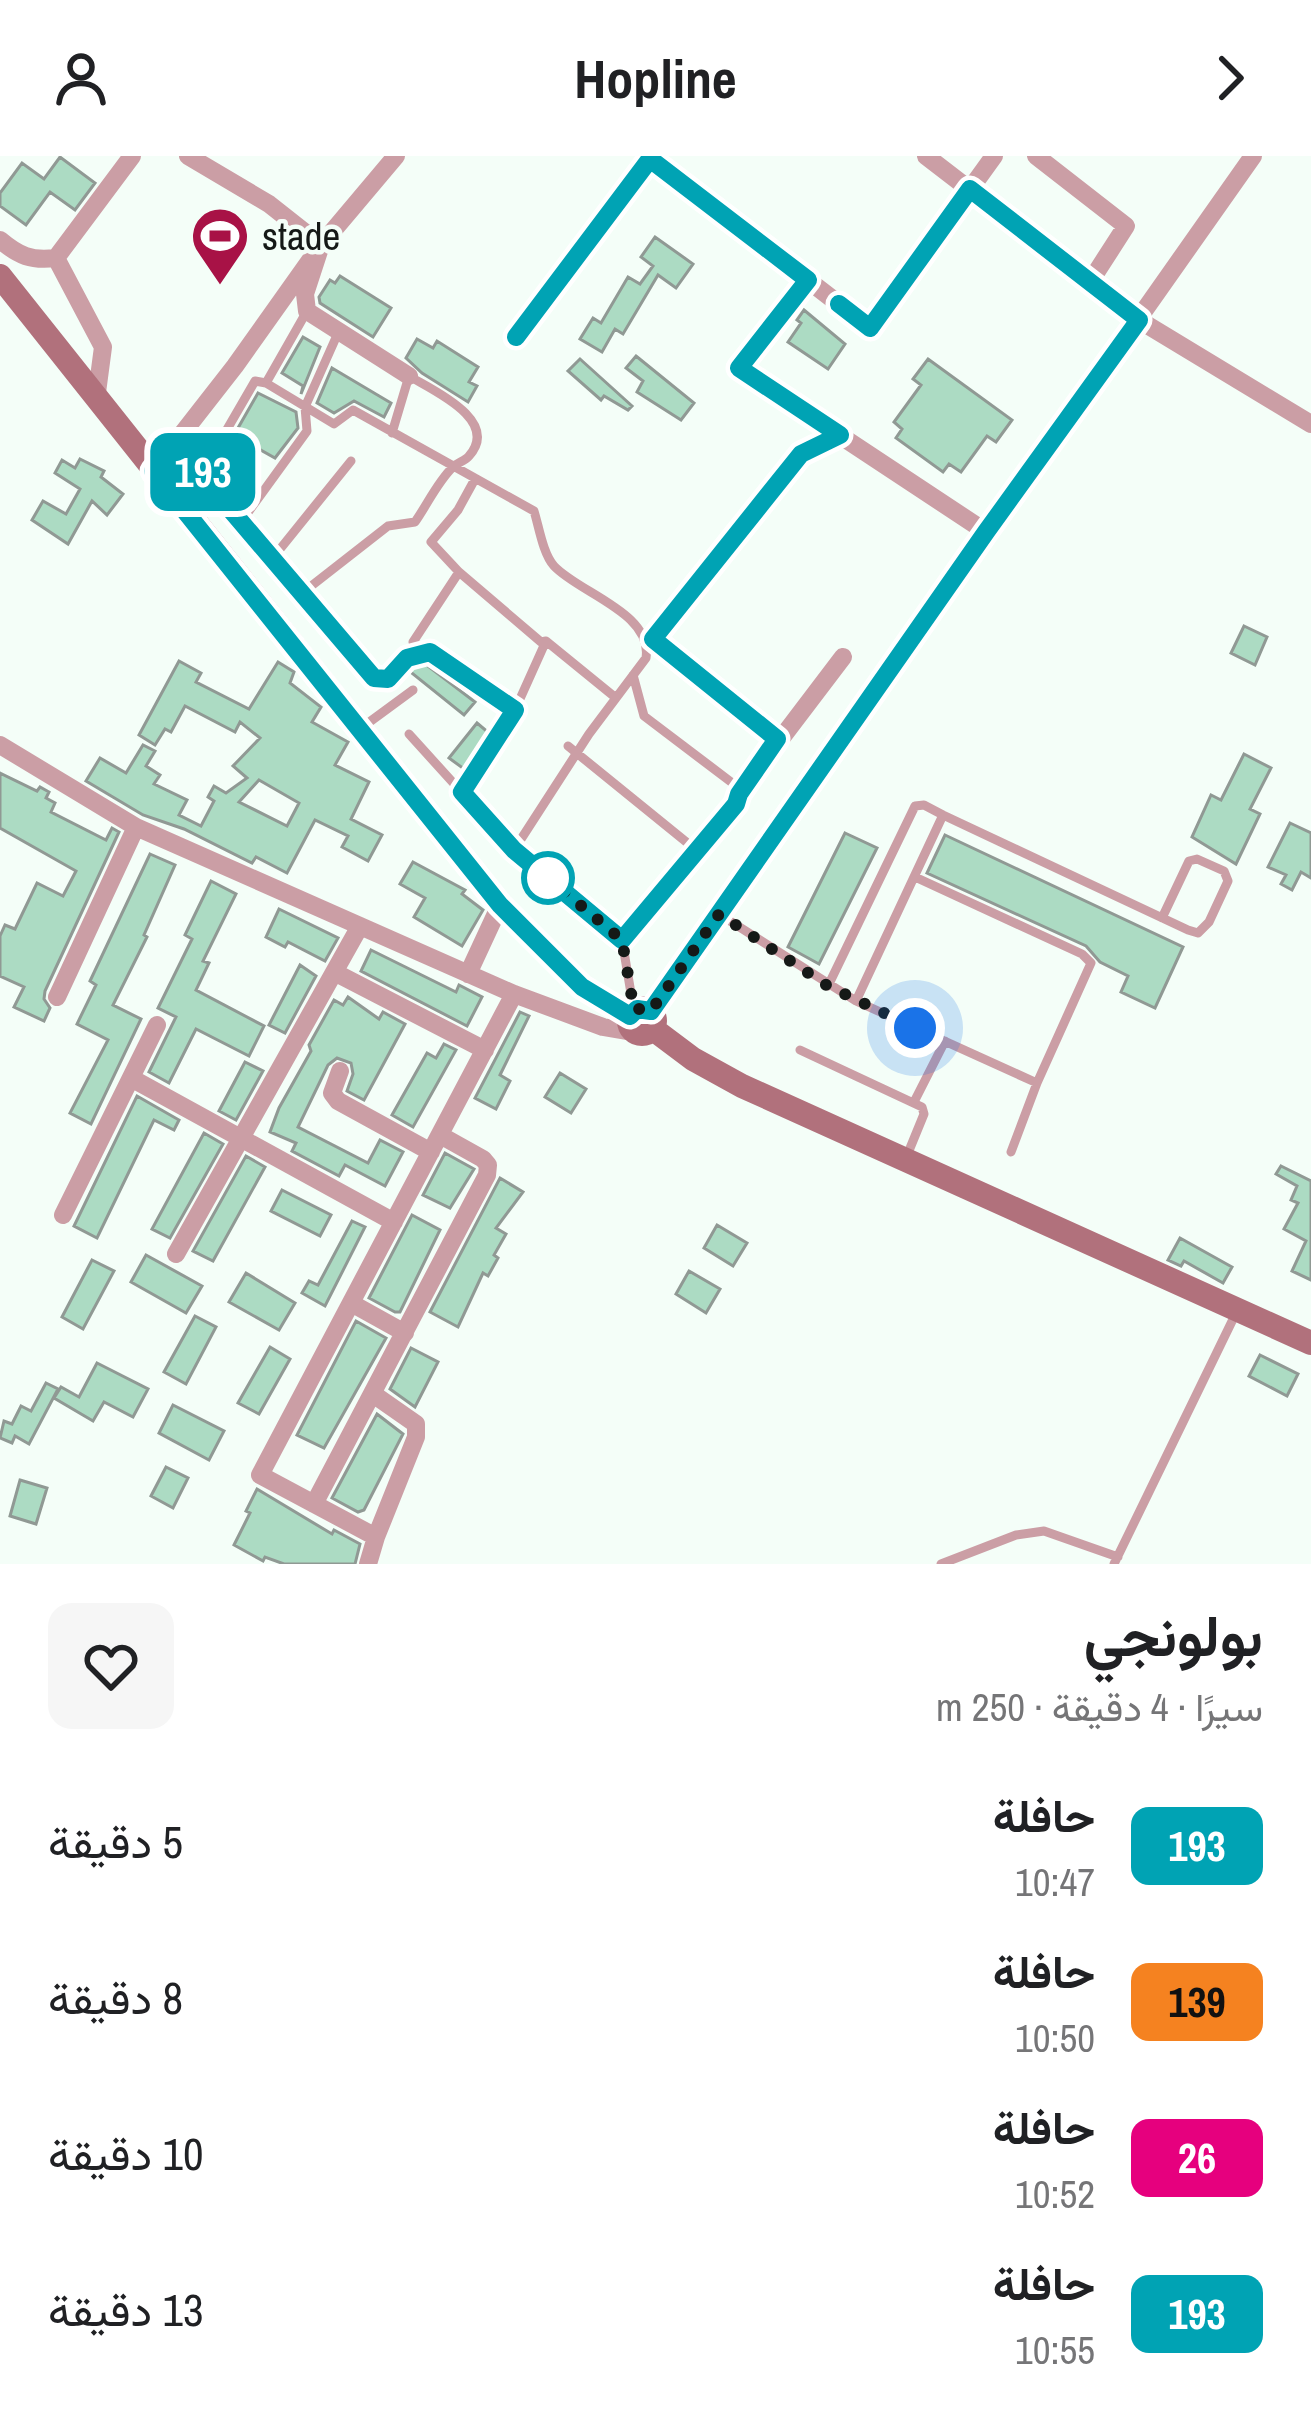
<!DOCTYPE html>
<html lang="ar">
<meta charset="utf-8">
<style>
:root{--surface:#fff;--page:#f6f6f6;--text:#202124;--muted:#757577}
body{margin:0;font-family:"Archivo Narrow",Vazirmatn,sans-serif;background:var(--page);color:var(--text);direction:rtl;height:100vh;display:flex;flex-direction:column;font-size:45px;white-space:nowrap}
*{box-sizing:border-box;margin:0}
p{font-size:39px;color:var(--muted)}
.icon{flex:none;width:66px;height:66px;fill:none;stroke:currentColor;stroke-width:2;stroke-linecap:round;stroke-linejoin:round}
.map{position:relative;height:1408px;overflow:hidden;direction:ltr}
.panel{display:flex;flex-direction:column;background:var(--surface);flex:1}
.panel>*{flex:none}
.badge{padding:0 24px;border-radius:18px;font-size:42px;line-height:78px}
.you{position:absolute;width:60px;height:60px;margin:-30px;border:9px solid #fff;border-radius:50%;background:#1a73e8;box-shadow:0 0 0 18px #1a73e833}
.map>.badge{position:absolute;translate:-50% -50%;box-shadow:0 0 0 6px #fff}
.round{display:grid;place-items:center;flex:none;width:126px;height:126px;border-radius:24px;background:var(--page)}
.head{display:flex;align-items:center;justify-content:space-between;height:204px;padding:0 48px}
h1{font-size:57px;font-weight:700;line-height:90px}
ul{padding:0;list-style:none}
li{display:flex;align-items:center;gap:36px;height:156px;padding:0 48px}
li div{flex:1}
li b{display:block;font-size:45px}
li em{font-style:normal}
li .badge{min-width:132px;font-weight:700;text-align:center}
header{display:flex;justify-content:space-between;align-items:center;height:156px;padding:0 48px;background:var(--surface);font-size:54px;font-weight:700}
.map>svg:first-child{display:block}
.building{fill:#acdbc3;stroke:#909994;stroke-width:3;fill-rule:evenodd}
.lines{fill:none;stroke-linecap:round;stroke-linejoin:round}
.service{stroke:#cb9ea5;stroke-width:9}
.minor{stroke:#cb9ea5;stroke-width:18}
.secondary{stroke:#b1717c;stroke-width:24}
.line-casing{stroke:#fff;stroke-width:27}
.line{stroke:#00a3b4;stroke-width:18}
.walk{stroke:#151917;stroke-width:12;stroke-dasharray:0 21.6}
.stop-dot{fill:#fff;stroke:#00a3b4;stroke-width:6}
.labels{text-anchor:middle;stroke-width:9;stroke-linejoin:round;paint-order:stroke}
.poi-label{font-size:39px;fill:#151917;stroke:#f4fef8;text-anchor:start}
</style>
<header><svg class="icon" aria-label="forward" viewBox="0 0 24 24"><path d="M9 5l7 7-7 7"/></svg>Hopline<svg class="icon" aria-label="person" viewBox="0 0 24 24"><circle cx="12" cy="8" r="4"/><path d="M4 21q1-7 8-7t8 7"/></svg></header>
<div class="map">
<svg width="1311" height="1408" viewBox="0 0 1311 1408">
<rect width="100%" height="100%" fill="#f4fef8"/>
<path class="building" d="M60,1L95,27L75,54L50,36L26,69L0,50V37L22,7L44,23Z
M655,81L693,108L676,132L658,119L623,178L615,173L602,196L580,183L593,162L601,167L628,121L640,128L653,110L641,101Z
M340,120L391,152L373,181L320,147L319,141L330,124L335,127Z
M804,154L845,188L828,213L788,186L801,167L797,164Z
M303,181L320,191L301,238L303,230L282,217Z
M417,183L433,192L437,185L478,211L469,226L477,230L468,246L422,217L406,202Z
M636,200L694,247L681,264L637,236L643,225L626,212Z
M580,203L632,250L628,254L604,240L601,244L568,215Z
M928,203L1012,264L996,286L987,280L961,316L949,308L943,316L896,282L902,273L894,266L921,229L913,223Z
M332,212L391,247L384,261L354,245L334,257L317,247Z
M258,237L296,256L298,272L275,302L234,279Z
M80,303L104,315L101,321L123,338L107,359L92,345L68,388L32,364L43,345L66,358L80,333L55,317L62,304L75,312Z
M1244,470L1267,481L1255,509L1231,497Z
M179,505L201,517L196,526L249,553L278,506L294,516L290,527L321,551L312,566L348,586L335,609L369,626L351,663L382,679L368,705L342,691L348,680L315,664L287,717L256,701L252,707L184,673L143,659L86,625L100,602L126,617L143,589L155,595L146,610L160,619L154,628L187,644L179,659L201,670L214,645L208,641L214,630L226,637L247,622L233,610L260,582L240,566L235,576L185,550L171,576L165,573L155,589L139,579ZM259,624L299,647L287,670L239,646Z
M424,507L475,546L464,559L408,514Z
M477,567L489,577L464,613L449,602Z
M1244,598L1271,612L1250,653L1260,658L1236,708L1192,681L1211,639L1221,644Z
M0,617L37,635L40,631L49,636L46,642L55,647L51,656L106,684L112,672L119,676L45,835L44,843L50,852L44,865L14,851L24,831L0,820V780L5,769L15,773L37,727L63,740L76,715L0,672Z
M1290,667L1311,677V722L1301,716L1292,734L1281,728L1286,719L1268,711Z
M845,677L877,692L819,808L788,791Z
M945,679L1183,791L1155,852L1121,836L1128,820L1100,806L1086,790L927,717Z
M150,698L175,709L144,779L147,781L113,849L141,863L91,968L70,957L108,884L77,868L96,829L90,825Z
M413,706L465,734L462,738L483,754L462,790L414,761L425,742L400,728Z
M211,725L236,738L203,805L209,807L196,834L264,870L249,900L196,873L169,927L149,916L176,861L158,852L192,783L185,779Z
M279,753L338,782L325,805L288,786L285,791L266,781Z
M371,794L456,836L459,829L482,841L467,870L361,815Z
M300,809L316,820L285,877L269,869Z
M348,841L379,863L383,856L405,868L364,944L347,935L353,918L351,907L337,902L328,909L298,971L368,1007L380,984L403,996L385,1030L345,1009L339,1020L292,995L296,987L270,976L279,952L311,895L309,889L334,844L343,849Z
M520,856L529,860L500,919L510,925L496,953L475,942Z
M444,888L456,894L413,971L392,959L427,897L436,902Z
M245,906L263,915L236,964L219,955Z
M560,917L586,933L571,957L545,941Z
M137,940L179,964L174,974L154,964L97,1082L74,1070Z
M204,977L223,988L170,1082L152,1073Z
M445,997L474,1013L450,1052L423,1039Z
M246,1000L265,1011L213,1105L193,1095Z
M1281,1010L1311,1025V1124L1292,1115L1306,1085L1284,1073L1298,1047L1291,1044L1297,1030L1276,1018Z
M500,1022L523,1036L496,1072L506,1078L494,1099L498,1102L488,1120L483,1117L458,1171L430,1156Z
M282,1034L331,1059L320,1080L271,1055Z
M412,1059L440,1074L400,1156H395L369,1142Z
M352,1065L365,1071L325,1150L302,1137L309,1125L318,1129Z
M717,1069L747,1087L733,1110L704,1092Z
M1180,1082L1232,1111L1223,1127L1184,1105L1181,1110L1168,1104Z
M146,1099L202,1130L186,1157L131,1126Z
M92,1104L114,1115L83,1173L62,1161Z
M689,1115L720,1133L706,1157L676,1138Z
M246,1117L295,1147L279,1174L229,1146Z
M195,1160L216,1171L186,1228L164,1216Z
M356,1165L386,1182L324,1292L297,1279Z
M270,1191L290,1203L259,1258L238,1247Z
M411,1192L438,1206L415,1251L390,1233Z
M1260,1199L1298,1218L1287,1240L1249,1220Z
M97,1207L148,1233L133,1261L104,1246L93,1265L54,1242L61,1231L79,1241Z
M46,1227L58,1233L29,1288L15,1280L12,1287L0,1282L4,1265L12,1268L21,1250L31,1255Z
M173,1249L224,1275L209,1304L159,1277Z
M377,1258L403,1278L364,1354L358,1356L332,1342Z
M166,1311L188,1322L173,1352L151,1340Z
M20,1324L47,1332L36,1368L10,1360Z
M257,1333L332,1378L334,1374L360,1388L355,1408H284L265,1401L263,1405L234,1389L250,1357L246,1355Z"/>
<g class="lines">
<path class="service" d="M266,227L307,155
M174,288L206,308
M475,323L458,354L431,386L459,416L541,486L546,485L616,542
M241,366L307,275L305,251L338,177
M272,403L351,305
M301,438L388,370L415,366C427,349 438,325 453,311C458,306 465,305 469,300C501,264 432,234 409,220L392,277
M425,493L413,486L459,416
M364,570L413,534
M409,578L514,694L622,784L729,658L739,638L735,629L644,560L633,519
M568,590L690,689
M462,636L515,554L546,485
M514,694L589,578L646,502C653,457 579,437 554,410C543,398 539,371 534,355L353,254L334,268L266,227L255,225L204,313L207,326L374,522L388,523L407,502L430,496L515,554
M915,721L1082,798L1091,807L1037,927L1011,996
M719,758L856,845L1037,927
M622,784L634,855
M828,830L915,650L924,649L943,659L1188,774L1198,777L1209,766L1228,725L1224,715L1197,703L1189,705L1162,762
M856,845L943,659
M800,894L922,951L924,958L906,1002
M914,946L945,885
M941,1408L1016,1379L1044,1375L1118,1401
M1114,1408L1236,1157"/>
<path class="minor" d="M188,0L269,48L321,89L305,138L307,155L409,220
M653,0L651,3L870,172L994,0
M926,0L1139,164L1311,268
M1036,0L1126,70L1090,126
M0,84C19,100 31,105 56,102
M808,124L738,212L986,376
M516,181L651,3
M96,244L103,191L56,102L132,0
M153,315L235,210L321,89L396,0
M777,583L653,483L801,298L840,279
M0,589L136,671L514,838L603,871L638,877
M739,638L843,501
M336,817L485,894
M468,818L500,749
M57,841L136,671
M651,855L1253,0
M340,915L332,937L338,945L431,996
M131,922L394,1066
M63,1059L157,869
M176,1098L360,770
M351,1147L405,1177
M373,1238L416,1268V1281L376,1381
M314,1348L487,1019L488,1009L483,1003L440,979
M368,1408L376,1381L260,1319L514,838"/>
<path class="secondary" d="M0,120L500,749L582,831L630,861
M629 865a13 13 0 1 1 26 0a13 13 0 1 1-26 0Z
M653,873L693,903L742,930L1311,1187"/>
</g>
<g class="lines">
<g class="line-casing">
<path id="line" d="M516,181L650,3L808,124L739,212L840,279L801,298L653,483L777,583L739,638L736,648L622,784L514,694L462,636L515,554L430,496L407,502L388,523L374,522L207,326L203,318L206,308L174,288L153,315L500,749L582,831L630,860L637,853L651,855L986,376L1139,164L970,33L870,172L839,148"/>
</g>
<use href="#line" class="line"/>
<path class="walk" d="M548,722L622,784L634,854L644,852L651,855L719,758L828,830L915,872"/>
</g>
<defs>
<g id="stadium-pin" transform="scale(3)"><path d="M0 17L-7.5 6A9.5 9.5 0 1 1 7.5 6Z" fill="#a81246" stroke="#f4fef8"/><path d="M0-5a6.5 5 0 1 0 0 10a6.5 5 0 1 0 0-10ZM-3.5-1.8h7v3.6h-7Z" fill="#fff"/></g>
</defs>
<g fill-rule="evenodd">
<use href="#stadium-pin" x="220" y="80"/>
</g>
<circle class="stop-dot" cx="548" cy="722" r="24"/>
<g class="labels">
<g class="poi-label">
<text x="262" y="94">stade</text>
</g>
</g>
</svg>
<div class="you" style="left:915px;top:872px"></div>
<b class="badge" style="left:203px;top:316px;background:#00a3b4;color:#fff">193</b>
</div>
<section class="panel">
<div class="head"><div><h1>بولونجي</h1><p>سيرًا · 4 دقيقة · 250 m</p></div><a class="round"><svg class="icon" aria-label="heart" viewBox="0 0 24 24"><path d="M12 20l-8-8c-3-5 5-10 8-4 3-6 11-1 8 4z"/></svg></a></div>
<ul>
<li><span class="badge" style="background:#00a3b4;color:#fff">193</span><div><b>حافلة</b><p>10:47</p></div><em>5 دقيقة</em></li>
<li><span class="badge" style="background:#f58220;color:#111">139</span><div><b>حافلة</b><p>10:50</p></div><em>8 دقيقة</em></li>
<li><span class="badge" style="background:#e6007e;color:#fff">26</span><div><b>حافلة</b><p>10:52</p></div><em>10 دقيقة</em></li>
<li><span class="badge" style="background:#00a3b4;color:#fff">193</span><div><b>حافلة</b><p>10:55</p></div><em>13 دقيقة</em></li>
</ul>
</section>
